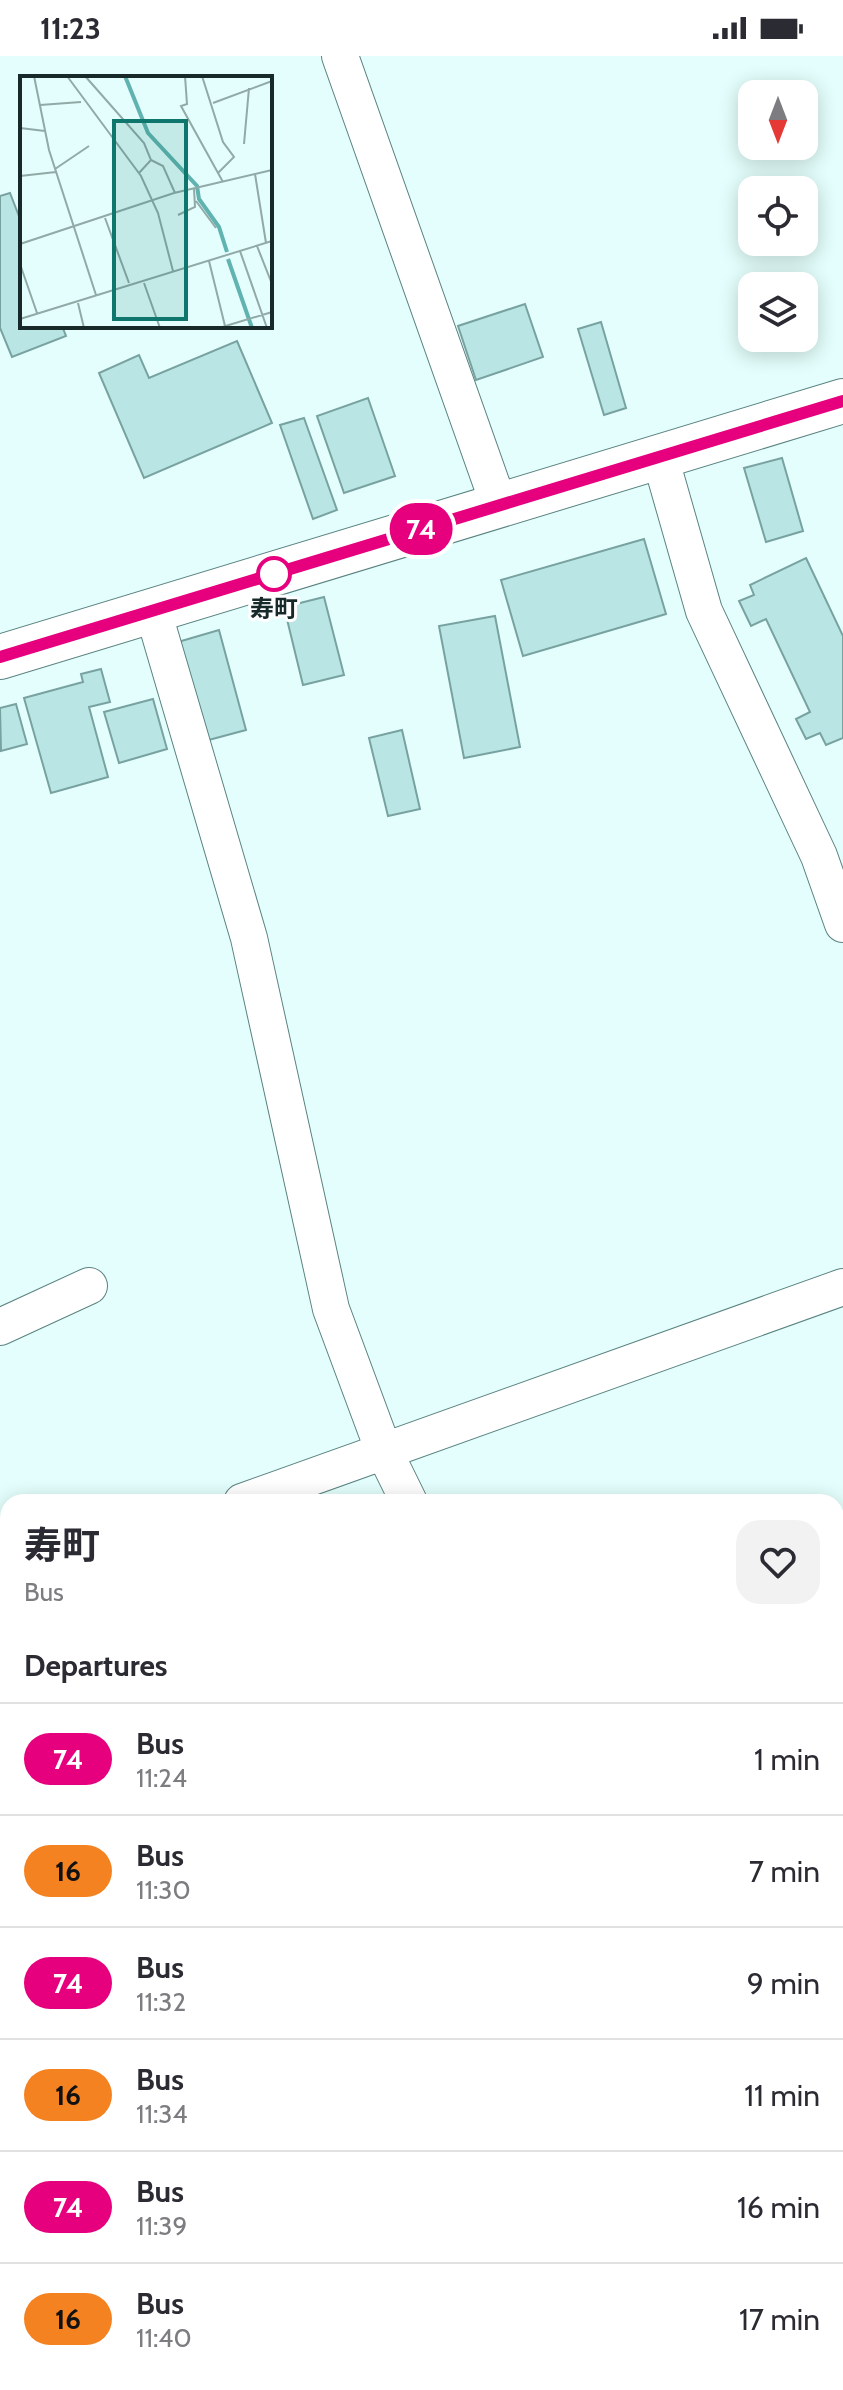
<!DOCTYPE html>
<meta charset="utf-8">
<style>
:root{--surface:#fff;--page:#f2f2f3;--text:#2b2b33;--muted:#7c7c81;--line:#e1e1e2}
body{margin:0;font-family:Cabin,"Noto Sans JP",sans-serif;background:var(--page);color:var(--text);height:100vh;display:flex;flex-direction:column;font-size:30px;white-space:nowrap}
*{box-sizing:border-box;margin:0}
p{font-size:26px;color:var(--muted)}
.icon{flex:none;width:44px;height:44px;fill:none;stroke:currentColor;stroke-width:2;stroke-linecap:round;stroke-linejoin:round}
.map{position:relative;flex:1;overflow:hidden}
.sheet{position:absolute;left:0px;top:1438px;width:844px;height:896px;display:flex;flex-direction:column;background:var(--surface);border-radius:24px 24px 0 0;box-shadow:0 4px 20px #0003}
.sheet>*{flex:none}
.badge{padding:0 16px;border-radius:26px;font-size:28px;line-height:52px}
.needle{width:52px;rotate:180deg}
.fabs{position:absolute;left:738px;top:24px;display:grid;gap:16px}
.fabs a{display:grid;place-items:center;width:80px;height:80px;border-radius:16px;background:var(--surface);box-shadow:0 4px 20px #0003;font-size:40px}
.map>.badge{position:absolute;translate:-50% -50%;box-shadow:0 0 0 4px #fff}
h2{padding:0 24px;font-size:30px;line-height:72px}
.round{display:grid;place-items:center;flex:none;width:84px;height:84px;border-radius:24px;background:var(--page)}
.headline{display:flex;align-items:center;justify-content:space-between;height:136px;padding:0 24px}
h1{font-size:38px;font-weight:700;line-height:60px}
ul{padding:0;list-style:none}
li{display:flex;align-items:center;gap:24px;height:112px;padding:0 24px;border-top:2px solid var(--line)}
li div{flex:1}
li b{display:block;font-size:30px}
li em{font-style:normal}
li .badge{min-width:88px;font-weight:700;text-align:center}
.status{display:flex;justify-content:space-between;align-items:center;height:56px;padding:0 40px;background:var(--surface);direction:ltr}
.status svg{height:22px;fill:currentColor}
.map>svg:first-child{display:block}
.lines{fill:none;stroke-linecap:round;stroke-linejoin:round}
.stream{stroke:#4a8a87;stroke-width:12}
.building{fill:#b9e6e4;stroke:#78a2a0;stroke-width:2}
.minor-casing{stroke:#5a8381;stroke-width:38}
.trunk-casing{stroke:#5a8381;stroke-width:46}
.minor{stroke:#fff;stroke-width:36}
.trunk{stroke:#fff;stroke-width:44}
.line-casing{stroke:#fff;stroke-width:18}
.line{stroke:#e6007e;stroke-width:12}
.stop-dot{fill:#fff;stroke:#e6007e;stroke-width:4}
.labels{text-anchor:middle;stroke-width:6;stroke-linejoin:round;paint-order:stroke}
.stop-label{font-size:24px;font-weight:bold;fill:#172928;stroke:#fff}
.inset-river{fill:none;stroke:#60b3b0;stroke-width:4}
.inset-road{fill:none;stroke:#91a9a7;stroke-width:2}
.view{fill:#0f766e;fill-opacity:0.15;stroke:#0f766e;stroke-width:4}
.inset-edge{fill:none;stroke:#172928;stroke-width:4}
</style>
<div class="status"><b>11:23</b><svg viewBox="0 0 49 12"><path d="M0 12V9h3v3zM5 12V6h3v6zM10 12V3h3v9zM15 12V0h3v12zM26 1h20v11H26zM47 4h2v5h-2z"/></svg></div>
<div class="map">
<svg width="843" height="2334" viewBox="0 0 843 2334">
<rect width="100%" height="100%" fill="#e3fefc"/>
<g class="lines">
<path class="stream" d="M0,1733L8,1742
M509,2326L513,2334"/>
</g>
<path class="building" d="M10,137L22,168V270H62L66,280L12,301L0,272V140Z
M525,248L543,301L476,324L458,270Z
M601,266L626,352L604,359L578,273Z
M237,285L272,367L144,422L99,317L139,299L149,322Z
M368,342L395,420L344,437L317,360Z
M304,362L337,454L313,463L280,369Z
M782,402L803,475L766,486L744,412Z
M644,483L666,558L523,600L501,524Z
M806,502L843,580V682L826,689L820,677L806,683L796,663L810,656L766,563L751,570L739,545L754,539L750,529Z
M324,541L344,619L303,629L284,551Z
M495,560L520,691L464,702L439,570Z
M219,574L246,674L205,685L178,586Z
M101,613L110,646L89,651L108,721L51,737L24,642L83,626L81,618Z
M153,643L167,693L119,707L104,656Z
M16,648L27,688L1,695L0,652Z
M402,674L420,753L388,760L369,682Z"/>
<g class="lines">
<g class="minor-casing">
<path id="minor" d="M340,0L499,449
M660,401L704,555L819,800L843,868
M153,555L249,882L331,1253L383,1393L409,1446
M0,1271L89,1230
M242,1446L843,1231
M0,1516L8,1514
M836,2063L843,2072
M698,2326L704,2334"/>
</g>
<g class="trunk-casing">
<path id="trunk" d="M0,601L843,345"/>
</g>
<use href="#minor" class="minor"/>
<use href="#trunk" class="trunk"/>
</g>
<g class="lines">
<g class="line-casing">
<path id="line" d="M0,601L843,345"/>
</g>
<use href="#line" class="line"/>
</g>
<circle class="stop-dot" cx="274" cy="518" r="16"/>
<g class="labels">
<g class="stop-label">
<text x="274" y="561">寿町</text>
</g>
</g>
<g transform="translate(20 20)">
<rect width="252" height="252" fill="#e3fefc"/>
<path class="inset-river" d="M105,0L128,57L177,110L179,123L199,151L207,176M208,183L232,252"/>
<path class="inset-road" d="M14,0L29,74L76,219M47,0L121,100L138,137L153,195M65,0L124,67L131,84L119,97M165,0L167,28L161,30L203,106M182,0L203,66L214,81L198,97M193,27L252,5M20,29L61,26M0,52L25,55M224,68L229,12M131,84L143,90L155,117M35,93L69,70M235,98L246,167M0,100L36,96M176,125L196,152M158,139L175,131L174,113M85,142L109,207M0,168L154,117L252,94M237,170L252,208M220,175L247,252M189,185L205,250M0,188L17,237M124,207L140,252M58,227L64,252M0,243L252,165M199,252L252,236"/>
<path class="view" d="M94,45H166V243H94Z"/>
<rect width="252" height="252" class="inset-edge"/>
</g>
</svg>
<div class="fabs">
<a><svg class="needle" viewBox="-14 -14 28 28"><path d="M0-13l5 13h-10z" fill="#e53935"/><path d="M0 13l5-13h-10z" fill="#7c7c81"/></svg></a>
<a><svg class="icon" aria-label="locate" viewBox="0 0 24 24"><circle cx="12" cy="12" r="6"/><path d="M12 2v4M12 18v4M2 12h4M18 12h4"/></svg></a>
<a><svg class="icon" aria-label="layers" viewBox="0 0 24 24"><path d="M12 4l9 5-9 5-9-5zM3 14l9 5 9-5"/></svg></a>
</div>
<b class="badge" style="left:421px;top:473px;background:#e6007e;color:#fff">74</b>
<section class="sheet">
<div class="headline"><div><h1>寿町</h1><p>Bus</p></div><a class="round"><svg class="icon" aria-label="heart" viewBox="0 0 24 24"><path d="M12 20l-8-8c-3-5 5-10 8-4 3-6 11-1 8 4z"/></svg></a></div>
<h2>Departures</h2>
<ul>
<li><span class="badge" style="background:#e6007e;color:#fff">74</span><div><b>Bus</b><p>11:24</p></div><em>1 min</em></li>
<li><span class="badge" style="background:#f58220;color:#111">16</span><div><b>Bus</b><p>11:30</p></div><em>7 min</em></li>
<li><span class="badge" style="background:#e6007e;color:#fff">74</span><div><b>Bus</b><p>11:32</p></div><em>9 min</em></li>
<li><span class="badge" style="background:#f58220;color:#111">16</span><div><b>Bus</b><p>11:34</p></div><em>11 min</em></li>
<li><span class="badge" style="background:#e6007e;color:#fff">74</span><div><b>Bus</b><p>11:39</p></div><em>16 min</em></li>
<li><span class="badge" style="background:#f58220;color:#111">16</span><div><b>Bus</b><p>11:40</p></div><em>17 min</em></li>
</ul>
</section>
</div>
